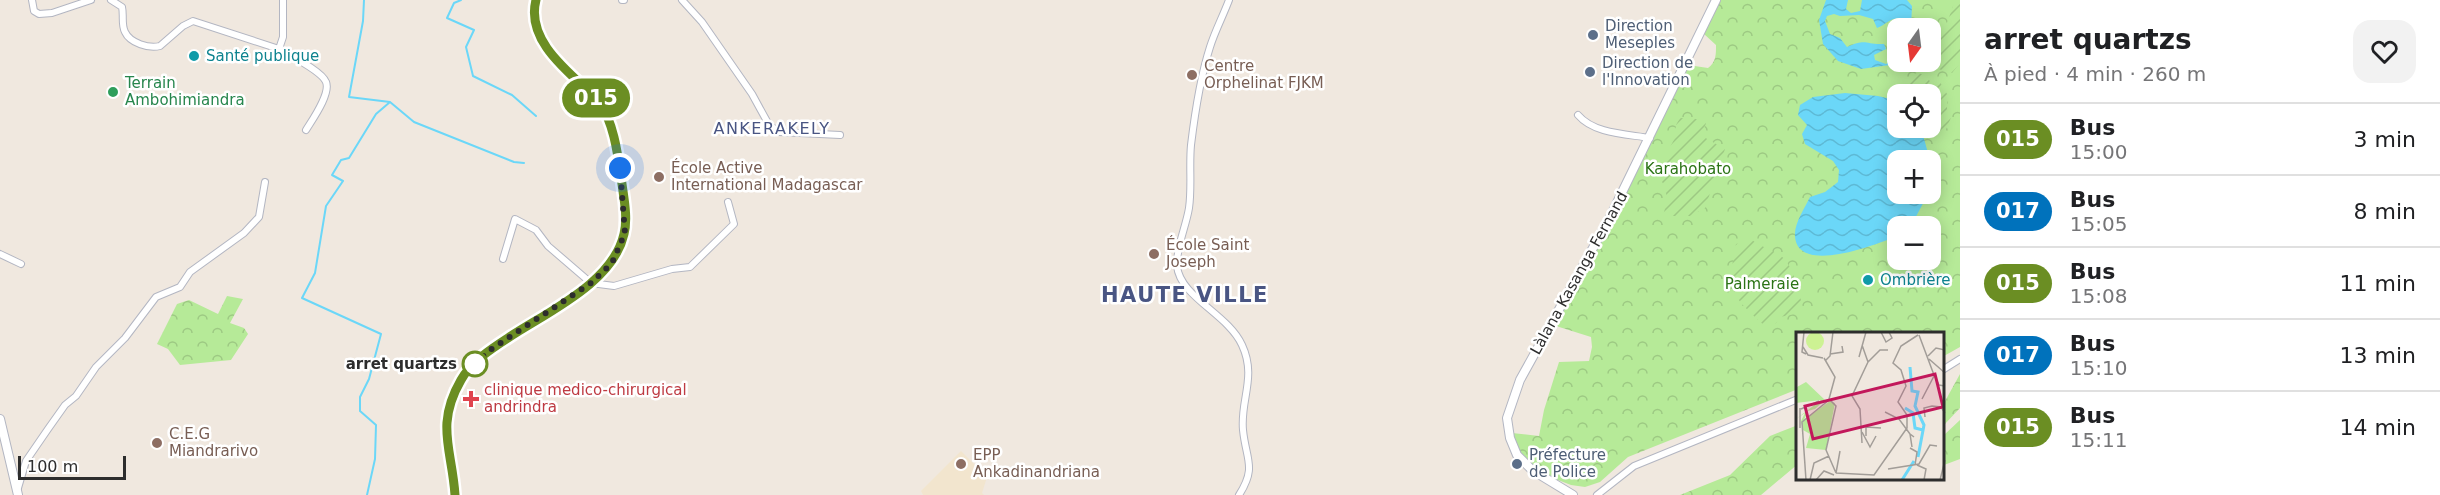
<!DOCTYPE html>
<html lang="fr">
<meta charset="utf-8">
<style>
:root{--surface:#fff;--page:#f2f2f2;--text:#202124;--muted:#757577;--line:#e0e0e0}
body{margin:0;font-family:"DejaVu Sans",sans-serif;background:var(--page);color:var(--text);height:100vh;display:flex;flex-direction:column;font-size:22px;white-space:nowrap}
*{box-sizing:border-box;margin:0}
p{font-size:20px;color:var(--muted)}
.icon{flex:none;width:33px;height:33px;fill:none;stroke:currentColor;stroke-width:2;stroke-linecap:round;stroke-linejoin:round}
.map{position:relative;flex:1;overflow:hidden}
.panel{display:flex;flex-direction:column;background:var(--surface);width:480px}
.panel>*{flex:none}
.badge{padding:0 12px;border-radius:20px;font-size:21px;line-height:39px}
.needle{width:39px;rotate:194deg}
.fabs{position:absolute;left:1887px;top:18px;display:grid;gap:12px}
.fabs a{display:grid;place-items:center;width:54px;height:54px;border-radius:12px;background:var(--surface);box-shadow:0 3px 15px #0003;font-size:30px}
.scale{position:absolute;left:18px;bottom:15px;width:108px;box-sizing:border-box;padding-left:6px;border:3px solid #2d2d2d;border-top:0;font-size:16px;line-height:21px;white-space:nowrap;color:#2d2d2d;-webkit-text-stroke:4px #fff;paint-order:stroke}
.you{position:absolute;width:30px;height:30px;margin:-15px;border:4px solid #fff;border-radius:50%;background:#1a73e8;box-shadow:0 0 0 9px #1a73e833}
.map>.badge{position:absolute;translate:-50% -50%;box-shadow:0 0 0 3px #fff}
.round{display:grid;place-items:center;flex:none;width:63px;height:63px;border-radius:18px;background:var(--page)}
.summary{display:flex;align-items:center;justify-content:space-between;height:102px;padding:0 24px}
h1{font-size:28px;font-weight:600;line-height:45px}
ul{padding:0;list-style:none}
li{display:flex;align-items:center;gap:18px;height:72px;padding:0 24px;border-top:2px solid var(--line)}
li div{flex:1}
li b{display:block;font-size:22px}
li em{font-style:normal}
li .badge{min-width:66px;font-weight:700;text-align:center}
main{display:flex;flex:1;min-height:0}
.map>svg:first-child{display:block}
.education{fill:#f2e5ce}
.forest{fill:url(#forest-crowns);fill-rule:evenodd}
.garden{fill:url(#garden-furrows)}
.water{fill:url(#water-waves)}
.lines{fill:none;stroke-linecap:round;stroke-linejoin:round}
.stream{stroke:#6bd7f8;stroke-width:2}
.street-casing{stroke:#b3b6c2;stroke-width:8}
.secondary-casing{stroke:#b3b6c2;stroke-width:10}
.street{stroke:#fff;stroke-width:6}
.secondary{stroke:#fff;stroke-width:8}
.line-casing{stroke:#fff;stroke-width:14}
.line{stroke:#6b8e23;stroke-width:9}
.walk{stroke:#2d2d2d;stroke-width:6;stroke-dasharray:0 10.8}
.service-dot{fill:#5c6f8a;stroke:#fff;stroke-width:2}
.culture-dot{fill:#0f9aa8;stroke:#fff;stroke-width:2}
.education-dot{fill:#8d6e63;stroke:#fff;stroke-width:2}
.leisure-dot{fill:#2e9e5b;stroke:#fff;stroke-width:2}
.stop-dot{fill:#fff;stroke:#6b8e23;stroke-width:3}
.health-dot{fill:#e0444e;stroke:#fff;stroke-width:2}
.labels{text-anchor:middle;stroke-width:5;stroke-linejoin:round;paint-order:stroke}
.service-label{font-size:15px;fill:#4e5e75;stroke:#fff;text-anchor:start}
.culture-label{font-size:15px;fill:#0d838f;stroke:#fff;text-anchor:start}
.education-label{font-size:15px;fill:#785e54;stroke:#fff;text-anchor:start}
.leisure-label{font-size:15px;fill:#27864d;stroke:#fff;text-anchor:start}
.park-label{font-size:15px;fill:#2b7315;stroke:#fff}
.street-label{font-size:15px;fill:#2d2d2d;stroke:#fff}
.stop-label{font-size:15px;font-weight:bold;fill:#2d2d2d;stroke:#fff;text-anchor:end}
.health-label{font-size:15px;fill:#be3a42;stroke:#fff;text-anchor:start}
.neighbourhood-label{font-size:16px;letter-spacing:1.5px;fill:#495583;stroke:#fff}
.district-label{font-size:21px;font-weight:bold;letter-spacing:1.5px;fill:#495583;stroke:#fff}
.inset-river{fill:none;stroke:#6bd7f8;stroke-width:3}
.inset-road{fill:none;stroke:#a29d98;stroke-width:1.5}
.view{fill:#c2185b;fill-opacity:0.15;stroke:#c2185b;stroke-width:3}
.inset-edge{fill:none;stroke:#2d2d2d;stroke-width:3}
</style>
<main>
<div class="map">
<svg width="1960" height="495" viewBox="0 0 1960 495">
<defs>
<pattern id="forest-crowns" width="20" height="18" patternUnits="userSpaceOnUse" patternTransform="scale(1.5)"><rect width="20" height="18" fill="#b6ea98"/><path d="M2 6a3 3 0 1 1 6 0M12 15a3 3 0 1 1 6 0" fill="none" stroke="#9dc983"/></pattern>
<pattern id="garden-furrows" width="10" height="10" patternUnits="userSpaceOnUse" patternTransform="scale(1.5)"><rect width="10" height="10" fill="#b6ea98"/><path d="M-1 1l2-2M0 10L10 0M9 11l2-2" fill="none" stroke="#9dc983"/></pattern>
<pattern id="water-waves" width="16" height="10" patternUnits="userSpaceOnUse" patternTransform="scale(1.5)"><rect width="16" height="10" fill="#6bd7f8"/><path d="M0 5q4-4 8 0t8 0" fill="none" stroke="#5db9d5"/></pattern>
</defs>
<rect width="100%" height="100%" fill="#f0e8df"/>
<path class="education" d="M961,451L987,477L982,493L984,495H923L921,491Z"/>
<path class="forest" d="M1720,0H1960V347L1944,356V333H1798V389L1628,457L1600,482L1585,487L1571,485L1558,480L1532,466L1518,450L1512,433L1539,436L1544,410L1559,362L1589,361L1592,347L1591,337L1556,326L1688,65L1708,68C1716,62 1716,55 1716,45L1704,34ZM1898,28H1930V62H1898ZM1898,94H1930V128H1898ZM1898,160H1930V194H1898ZM1898,226H1930V260H1898Z
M227,296L243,299L230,323L244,328L248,334L231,360L180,365L168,349L157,344L177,304L189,300L218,314Z
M1960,374V408L1944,425V403Z
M1960,420V459L1944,465V435Z
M1798,425V464L1761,495H1680L1730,475L1770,436Z"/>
<path class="garden" d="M1955,0H1960V63L1952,73L1928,66L1927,62H1930L1931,55L1945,29Z
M1916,73L1927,75L1930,82H1940L1947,94V112L1952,115L1945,132L1939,137L1935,136L1931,125L1930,94H1908C1902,86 1910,80 1916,73Z
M1680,118L1696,119L1706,123L1702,136L1725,149L1705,208L1690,216H1663C1668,199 1669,186 1655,174L1675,138L1676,125Z
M1752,240C1763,248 1773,250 1781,256C1794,266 1799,293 1803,308L1794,314L1780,317L1776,323L1768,327C1760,323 1755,317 1749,311C1725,290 1731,272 1736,244Z"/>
<path class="water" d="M1826,0H1848L1846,9L1851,13L1860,11L1862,0H1907L1912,6L1911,28H1907L1905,20C1891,15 1888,24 1877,28L1873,19L1859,15L1840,16L1834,14L1827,16L1825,21L1830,34L1840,38L1847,47C1867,38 1865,45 1884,44L1886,49L1874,55L1875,60L1886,64L1897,57V64L1861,69L1838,61L1823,44L1819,20Z
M1845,93L1878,96L1895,100L1897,102L1898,128H1921L1930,160H1898V194H1928L1911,226H1898L1897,236C1878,244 1797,276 1795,236C1794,223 1805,208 1810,197L1825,192L1838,182L1839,170L1833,161L1805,144L1802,134L1807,125L1798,115L1800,105L1813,97Z"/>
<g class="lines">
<path class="stream" d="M364,0L363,21L349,97L390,102L376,114L349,158L341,160L332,175L343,181L326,206L315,273L302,298L381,334L369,379L360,397V411L376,425L375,459L367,495
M461,0L454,3L447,18L474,30L466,47L473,76L512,95L536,116
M390,102L414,122L514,162L524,163"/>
<g class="street-casing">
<path id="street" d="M32,0L34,11L39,14L52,13L91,0
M111,0L122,7C124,15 121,24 125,32C130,43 149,49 160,46L183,26L193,21L279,49L283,37V0
M622,0H624
M682,0L702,22L752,94L769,125L779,132L840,135
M1229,0C1223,16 1215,31 1210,47C1200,78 1195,112 1191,145C1189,166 1192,187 1189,208C1186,227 1176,247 1177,266C1180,297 1228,314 1242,345C1257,377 1240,400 1243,430C1246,460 1257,467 1239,495
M279,49C289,55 322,71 326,82C331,94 312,120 306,130
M1578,115C1594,134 1627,134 1650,138
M0,254L21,264
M503,259L515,219L536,230L548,246L591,283L614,286L672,269L690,267L734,224L728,202
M1944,369L1960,359
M18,488L26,461L48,429L65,405L76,396L96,367L125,338L156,297L180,287L190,272L244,233L259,217L265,182
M1597,495L1634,466L1798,399"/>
</g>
<g class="secondary-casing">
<path id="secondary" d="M0,419L18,495
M455,495C452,449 435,425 461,380C471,362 491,349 508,338C546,313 613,281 624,234C628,219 624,199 622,184C618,156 615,125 599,101C573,75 524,43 536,0
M1573,495L1532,470L1517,455L1510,438L1507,418L1520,380L1609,219L1716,0"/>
</g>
<use href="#street" class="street"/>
<use href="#secondary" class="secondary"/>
</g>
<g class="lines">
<g class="line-casing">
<path id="line" d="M455,495C452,449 435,425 461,380C471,362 491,349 508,338C547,312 613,283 624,234C628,219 624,199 622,184C618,157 615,125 599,101C573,75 525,43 536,0"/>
</g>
<use href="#line" class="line"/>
<path class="walk" d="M475,364L471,367L490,350L591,283L612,263L625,233L620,168"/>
</g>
<g class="service-dot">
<circle cx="1593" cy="35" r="6"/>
<circle cx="1590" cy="72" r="6"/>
<circle cx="1517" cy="464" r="6"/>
</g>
<g class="culture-dot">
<circle cx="194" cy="56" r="6"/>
<circle cx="1868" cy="280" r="6"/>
</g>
<g class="education-dot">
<circle cx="1192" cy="75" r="6"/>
<circle cx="659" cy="177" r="6"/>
<circle cx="1154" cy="254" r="6"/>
<circle cx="157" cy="443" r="6"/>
<circle cx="961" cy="464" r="6"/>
</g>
<circle class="leisure-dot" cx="113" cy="92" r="6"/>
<circle class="stop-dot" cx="475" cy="364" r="12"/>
<path class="health-dot" d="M468 390h6v6h6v6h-6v6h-6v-6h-6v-6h6z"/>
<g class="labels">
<g class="service-label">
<text x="1605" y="31">Direction<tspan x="1605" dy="17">Meseples</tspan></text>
<text x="1602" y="68">Direction de<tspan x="1602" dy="17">l'Innovation</tspan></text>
<text x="1529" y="460">Préfecture<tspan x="1529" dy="17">de Police</tspan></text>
</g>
<g class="culture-label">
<text x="206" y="61">Santé publique</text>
<text x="1880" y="285">Ombrière</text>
</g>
<g class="education-label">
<text x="1204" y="71">Centre<tspan x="1204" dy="17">Orphelinat FJKM</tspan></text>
<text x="671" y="173">École Active<tspan x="671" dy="17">International Madagascar</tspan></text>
<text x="1166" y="250">École Saint<tspan x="1166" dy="17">Joseph</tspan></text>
<text x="169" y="439">C.E.G<tspan x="169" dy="17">Miandrarivo</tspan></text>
<text x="973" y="460">EPP<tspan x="973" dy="17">Ankadinandriana</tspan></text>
</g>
<g class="leisure-label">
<text x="125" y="88">Terrain<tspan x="125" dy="17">Ambohimiandra</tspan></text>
</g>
<g class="park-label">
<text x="1688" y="174">Karahobato</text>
<text x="1762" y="289">Palmeraie</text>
</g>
<g class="street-label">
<text transform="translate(1579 273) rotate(-61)" y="5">Làlana Kasanga Fernand</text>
</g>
<g class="stop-label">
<text x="457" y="369">arret quartzs</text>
</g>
<g class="health-label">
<text x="484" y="395">clinique medico-chirurgical<tspan x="484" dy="17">andrindra</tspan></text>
</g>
<g class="neighbourhood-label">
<text x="772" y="134">ANKERAKELY</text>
</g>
<g class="district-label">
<text x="1185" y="302">HAUTE VILLE</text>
</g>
</g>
<g transform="translate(1796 332)">
<rect width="148" height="148" fill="#f0e8df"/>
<path d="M10,50L29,68L19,77L12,79L8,88L34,69L39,71L30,118L10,116L14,102L7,98L5,89L9,81L0,87L25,68L0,71V51L1,55Z" fill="#b6ea98"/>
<path d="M10 9a9 9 0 1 1 18 0a9 9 0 1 1-18 0Z" fill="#cdf293"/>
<path class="inset-river" d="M114,35L116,59L122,60L119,74L128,93L122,125M109,76L117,81L119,96L127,98M106,148L118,129"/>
<path class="inset-road" d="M8,0L6,20L10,22M85,0L90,10L96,6L93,0M123,3L138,43L143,53L149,54M66,13L72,30M7,15L12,23L27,26M34,22L47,20L46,14M132,24L140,16L149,18M63,25L70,0M28,26L39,45L33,67M133,27L149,41M30,28L34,24L37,0M72,30L84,18H92M126,67L138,44M34,68L40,74L30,118L40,141M5,77L23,69M89,80L103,87L114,102M129,85L128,76L136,74L145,75L149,81M4,96V76M66,100L74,115L80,104M70,104V95L85,96M66,111L64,77L56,64L72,30M116,115L114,102L118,105M114,116L121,120L119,133M121,133L130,137L128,148M92,137L123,132L134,113L141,114M40,141L78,143L111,96V83L102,70L110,54L105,38L97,31L105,14L122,3M40,141L44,119M10,148L6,90L33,68M14,148L18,131L33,124M20,148L28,139L38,143M144,148L149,128"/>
<path class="view" d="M139,42L147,75L17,107L9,74Z"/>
<rect width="148" height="148" class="inset-edge"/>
</g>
</svg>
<div class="fabs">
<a><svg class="needle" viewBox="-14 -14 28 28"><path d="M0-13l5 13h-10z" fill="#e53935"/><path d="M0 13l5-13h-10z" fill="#757577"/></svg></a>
<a><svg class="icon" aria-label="locate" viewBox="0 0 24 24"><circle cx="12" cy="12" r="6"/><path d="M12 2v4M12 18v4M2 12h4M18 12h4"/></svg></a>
<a>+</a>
<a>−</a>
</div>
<div class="scale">100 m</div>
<div class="you" style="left:620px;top:168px"></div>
<b class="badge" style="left:596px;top:98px;background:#6b8e23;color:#fff">015</b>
</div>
<section class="panel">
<div class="summary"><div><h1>arret quartzs</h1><p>À pied · 4 min · 260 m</p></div><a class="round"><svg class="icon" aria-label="heart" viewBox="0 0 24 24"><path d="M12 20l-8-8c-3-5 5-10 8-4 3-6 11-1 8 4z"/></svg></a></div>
<ul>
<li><span class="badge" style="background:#6b8e23;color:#fff">015</span><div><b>Bus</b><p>15:00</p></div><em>3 min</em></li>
<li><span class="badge" style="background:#0072bc;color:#fff">017</span><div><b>Bus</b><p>15:05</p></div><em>8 min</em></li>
<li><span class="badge" style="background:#6b8e23;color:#fff">015</span><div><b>Bus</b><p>15:08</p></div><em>11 min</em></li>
<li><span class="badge" style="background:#0072bc;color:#fff">017</span><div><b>Bus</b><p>15:10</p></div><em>13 min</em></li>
<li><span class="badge" style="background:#6b8e23;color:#fff">015</span><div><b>Bus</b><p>15:11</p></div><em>14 min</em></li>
</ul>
</section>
</main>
